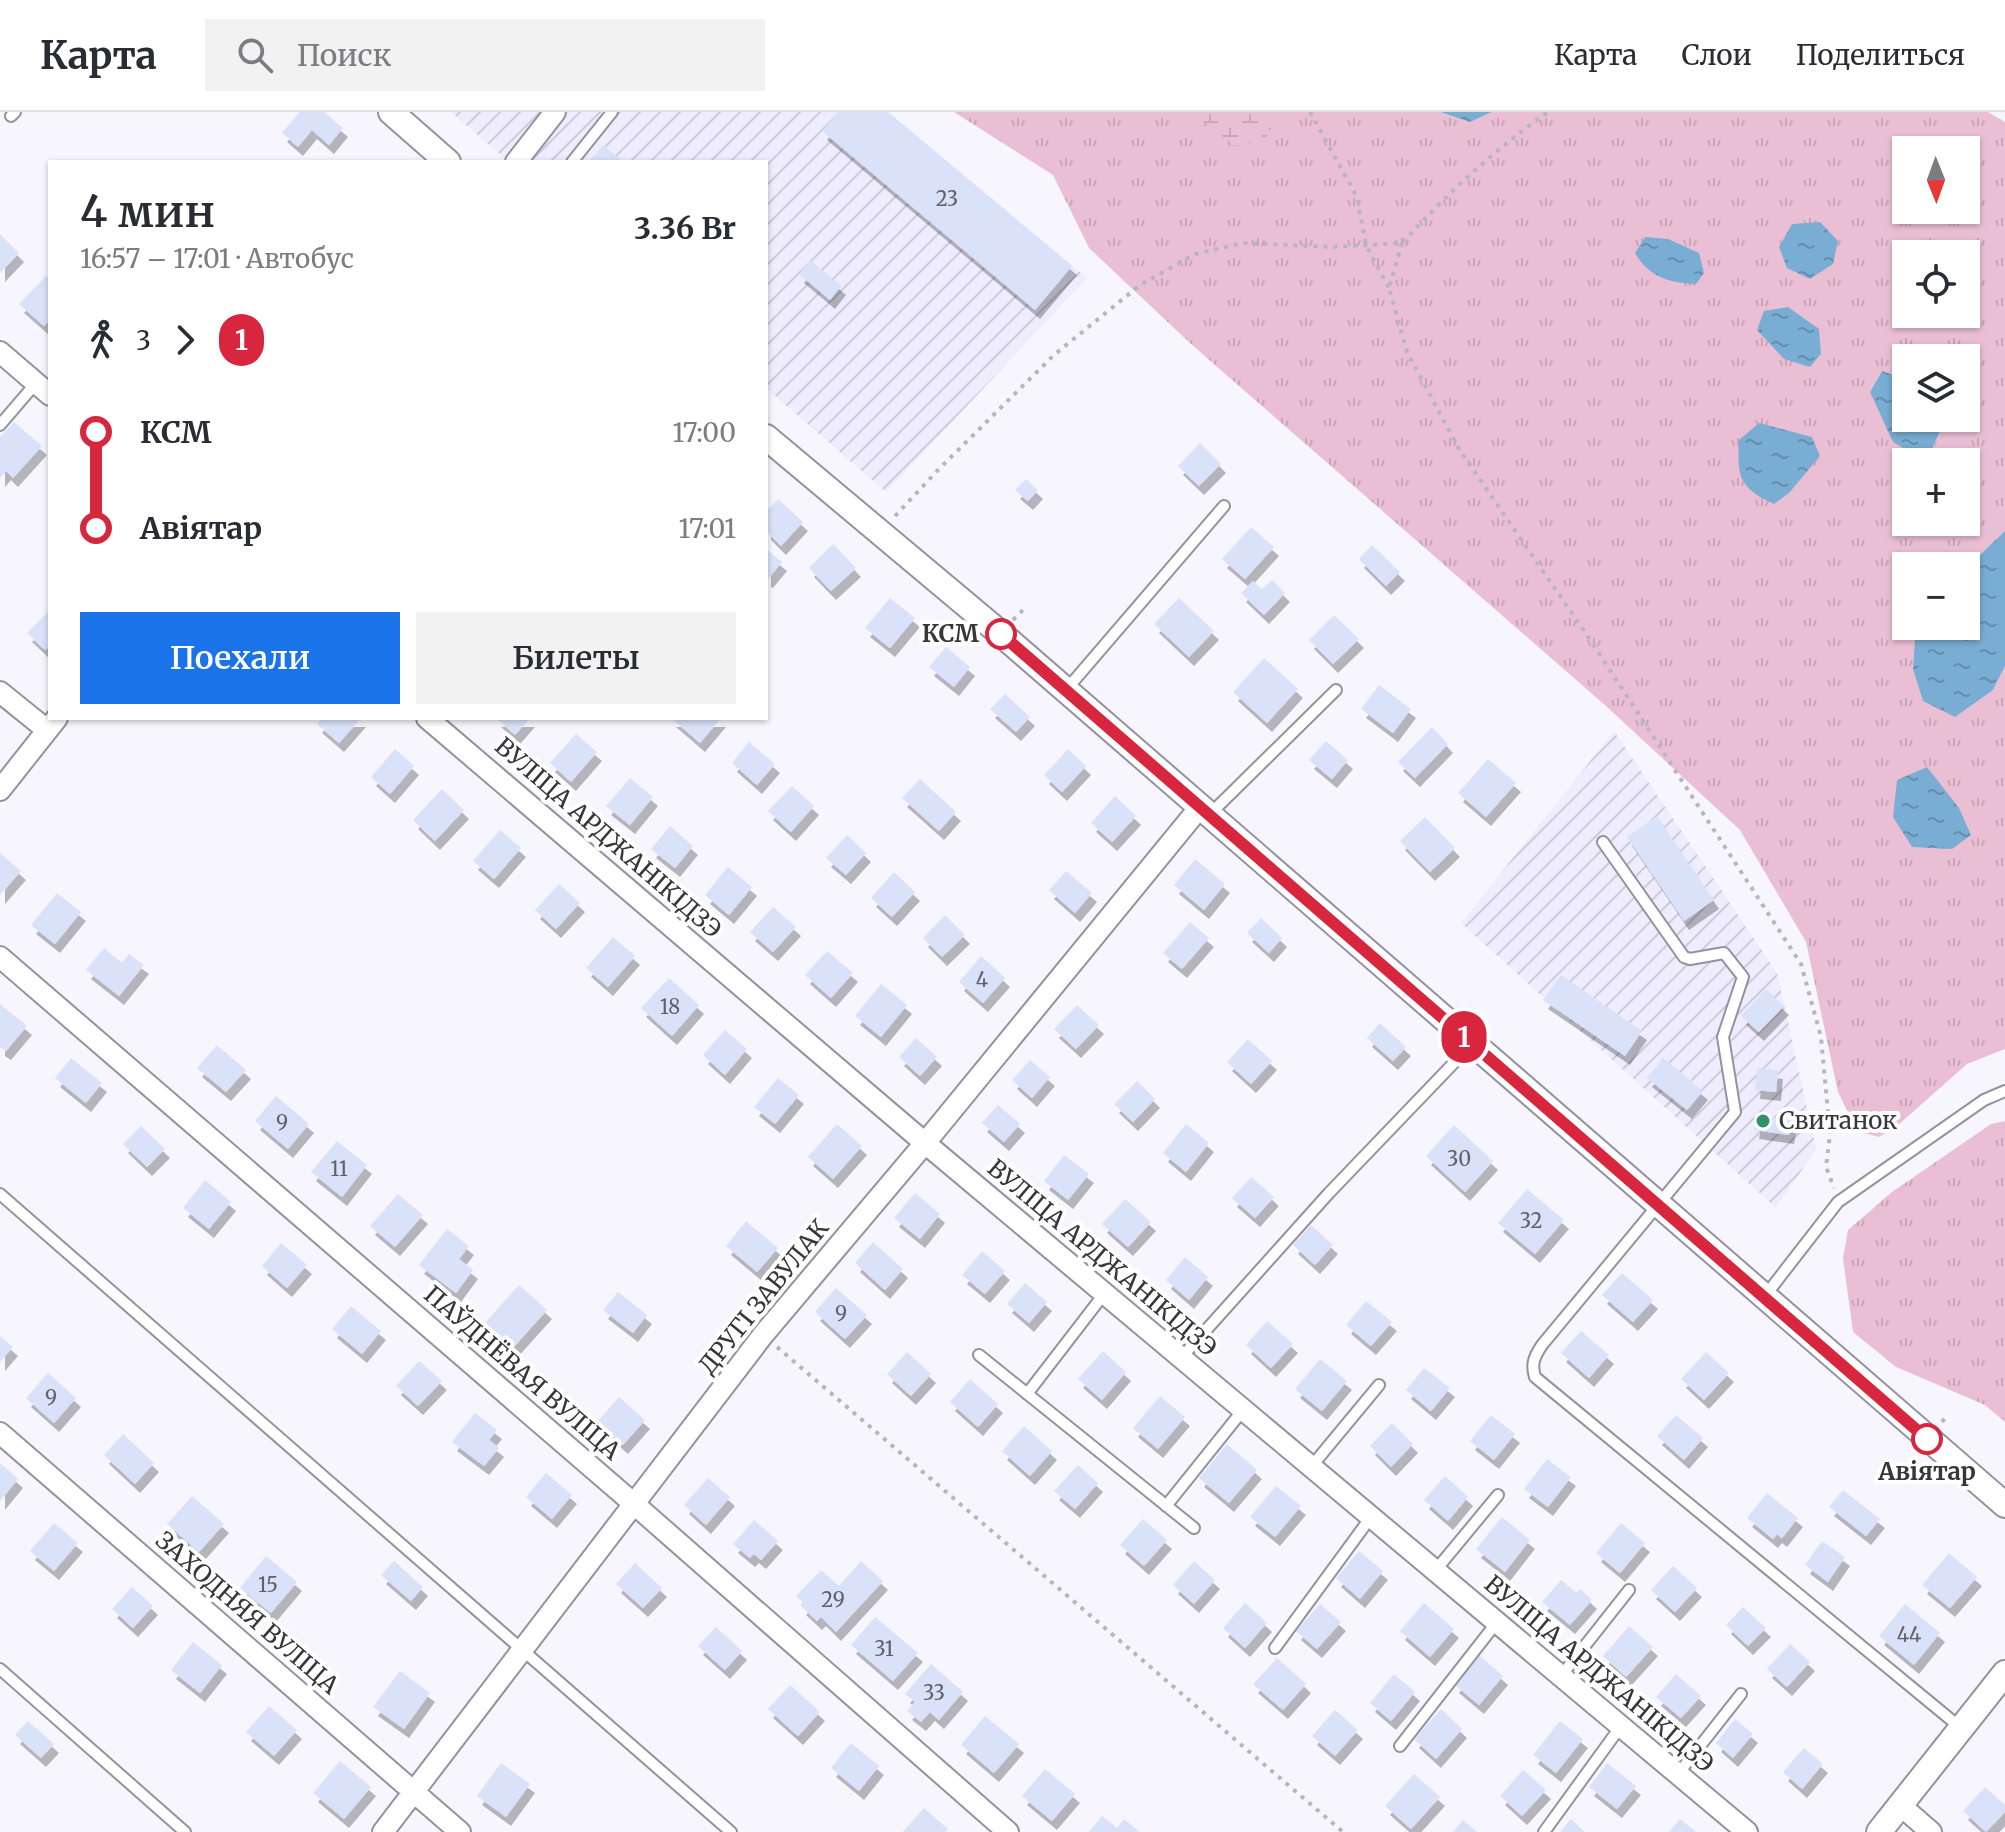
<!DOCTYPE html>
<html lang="ru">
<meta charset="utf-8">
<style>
:root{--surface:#fff;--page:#f2f2f3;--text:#2b2b33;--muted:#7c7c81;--line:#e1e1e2;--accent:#1a73e8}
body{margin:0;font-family:Merriweather,serif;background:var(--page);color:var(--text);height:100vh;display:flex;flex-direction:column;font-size:30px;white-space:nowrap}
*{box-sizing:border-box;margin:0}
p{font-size:26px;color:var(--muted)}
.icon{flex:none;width:44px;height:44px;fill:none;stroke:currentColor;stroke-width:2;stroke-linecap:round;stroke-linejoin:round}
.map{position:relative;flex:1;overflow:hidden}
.sheet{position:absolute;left:48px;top:48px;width:720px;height:560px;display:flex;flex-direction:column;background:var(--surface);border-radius:0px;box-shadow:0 2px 6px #0004}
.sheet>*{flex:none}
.badge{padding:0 16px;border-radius:26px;font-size:28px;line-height:52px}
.needle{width:52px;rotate:179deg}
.buttons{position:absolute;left:1892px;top:24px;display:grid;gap:16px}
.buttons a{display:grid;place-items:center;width:88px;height:88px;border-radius:0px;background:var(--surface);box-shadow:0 2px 6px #0004;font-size:40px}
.map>.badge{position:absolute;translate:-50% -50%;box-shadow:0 0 0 4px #fff}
.legs{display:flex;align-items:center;gap:12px;height:88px;padding:0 32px;font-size:26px}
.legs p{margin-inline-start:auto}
.overview{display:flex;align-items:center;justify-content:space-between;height:136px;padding:0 32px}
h1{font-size:44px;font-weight:600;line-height:60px}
.cta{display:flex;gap:16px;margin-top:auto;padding:16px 32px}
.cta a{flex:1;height:92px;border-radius:0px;background:var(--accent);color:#fff;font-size:32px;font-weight:600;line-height:92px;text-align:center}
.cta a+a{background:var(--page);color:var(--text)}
ul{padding:0 32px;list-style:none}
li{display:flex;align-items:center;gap:28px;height:96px;font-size:30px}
li i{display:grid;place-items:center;width:12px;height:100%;margin:0 10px;background:currentColor}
li i::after{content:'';width:20px;height:20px;margin:-10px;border:6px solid;border-radius:50%;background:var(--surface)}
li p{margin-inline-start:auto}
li:first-child i{background:linear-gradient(#0000 50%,currentColor 0)}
li:last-child i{background:linear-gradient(currentColor 50%,#0000 0)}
header{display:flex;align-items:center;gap:48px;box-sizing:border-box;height:112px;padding:0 40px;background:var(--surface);border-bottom:2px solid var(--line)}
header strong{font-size:38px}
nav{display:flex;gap:44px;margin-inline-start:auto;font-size:28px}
.search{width:560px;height:72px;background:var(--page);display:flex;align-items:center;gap:20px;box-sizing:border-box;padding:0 28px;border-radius:0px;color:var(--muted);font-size:30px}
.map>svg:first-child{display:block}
.industrial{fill:url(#industrial-furrows)}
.grass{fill:url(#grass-tufts);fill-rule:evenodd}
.wetland{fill:url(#wetland-marsh)}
.water{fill:url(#water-ripples)}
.building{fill:#d9e2f8;filter:url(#shadow)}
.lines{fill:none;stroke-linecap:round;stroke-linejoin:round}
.service-casing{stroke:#9592a0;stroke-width:14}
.minor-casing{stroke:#9592a0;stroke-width:24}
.tertiary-casing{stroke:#9592a0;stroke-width:28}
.path{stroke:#b7b6bd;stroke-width:4;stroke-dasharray:4 6;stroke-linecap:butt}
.service{stroke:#fff;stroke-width:10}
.minor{stroke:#fff;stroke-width:20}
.tertiary{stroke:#fff;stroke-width:24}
.line-1-casing{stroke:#fff;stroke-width:18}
.line-1{stroke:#d7263d;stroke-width:12}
.stop-1-dot{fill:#fff;stroke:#d7263d;stroke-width:4}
.poi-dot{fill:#359067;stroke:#fff;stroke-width:3}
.labels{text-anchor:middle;stroke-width:8;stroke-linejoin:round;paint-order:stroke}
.number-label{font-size:20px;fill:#60616a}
.stop-label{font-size:24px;font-weight:bold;fill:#37363b;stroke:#fff;text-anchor:end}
.street-label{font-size:24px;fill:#37363b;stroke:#fff}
.poi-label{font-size:24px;fill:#37363b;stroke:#fff;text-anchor:start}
</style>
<header>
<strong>Карта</strong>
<div class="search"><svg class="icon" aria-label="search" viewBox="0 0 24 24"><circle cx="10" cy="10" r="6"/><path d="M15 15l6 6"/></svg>Поиск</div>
<nav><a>Карта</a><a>Слои</a><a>Поделиться</a></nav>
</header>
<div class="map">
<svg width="2005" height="1720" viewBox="0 0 2005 1720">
<defs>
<pattern id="industrial-furrows" width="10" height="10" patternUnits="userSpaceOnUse" patternTransform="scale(2)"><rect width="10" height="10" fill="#efecfe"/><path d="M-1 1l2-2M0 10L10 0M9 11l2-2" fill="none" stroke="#cecbdb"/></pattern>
<pattern id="grass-tufts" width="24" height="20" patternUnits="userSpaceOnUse" patternTransform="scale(2)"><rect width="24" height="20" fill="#eabfd4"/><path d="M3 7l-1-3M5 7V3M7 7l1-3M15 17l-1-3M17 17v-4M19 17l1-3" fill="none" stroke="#c9a5b7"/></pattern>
<pattern id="wetland-marsh" width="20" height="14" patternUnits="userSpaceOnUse" patternTransform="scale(2)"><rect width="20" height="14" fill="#eabfd4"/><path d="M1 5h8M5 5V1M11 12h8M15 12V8" fill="none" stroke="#c9a5b7"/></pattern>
<pattern id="water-ripples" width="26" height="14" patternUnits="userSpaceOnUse" patternTransform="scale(2)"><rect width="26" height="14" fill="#79add3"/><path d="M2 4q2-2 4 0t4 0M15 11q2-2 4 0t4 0" fill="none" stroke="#648eac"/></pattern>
<filter id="shadow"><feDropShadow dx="5" dy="9" stdDeviation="0" flood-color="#0004"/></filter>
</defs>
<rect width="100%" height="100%" fill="#f7f5fe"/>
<path class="industrial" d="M451,0H888L1087,166L886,380L766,276V50H509Z
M1614,619L1777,861L1816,1037L1776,1096L1461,811Z"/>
<path class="grass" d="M954,0H1440L1470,10L1492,0H1988L2005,10V419L1966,456L1906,454V514H1916L1915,518L1993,578L2005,554V937L1967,952L1897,1014L1879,1025L1857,1019L1838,980L1806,830L1740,718L1606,594L1191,232L1089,136L1053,63ZM1906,38H1966V98H1906ZM1906,142H1966V202H1906ZM1906,246H1966V306H1946L1932,337L1870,280L1882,259L1906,267ZM1906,350H1966V410H1906Z
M2005,1009V1310L1985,1293L1896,1255L1853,1220L1843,1146L1848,1118L1892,1080L1991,1012Z"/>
<path class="wetland" d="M1191,0H1281L1264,28L1235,34Z"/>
<path class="water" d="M1440,0H1492L1470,10Z
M1820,110L1838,129L1833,152L1810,167L1787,156L1779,135L1792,112Z
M1645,125L1668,127L1699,141L1704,161L1696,172C1669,171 1649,165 1635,141Z
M1788,195L1819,217L1821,242L1810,255L1784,247L1757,218L1764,199Z
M1882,259L1906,267V306H1946L1932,337L1912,341L1893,330L1870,280Z
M1759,311L1812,325L1820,344L1789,381L1774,392C1739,376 1737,365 1739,328Z
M2005,419V554L1993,578L1955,605L1923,589L1913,557L1916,514H1966V456Z
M1927,655L1959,696L1971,723L1952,737L1912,735L1893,705L1897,668Z"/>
<path class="building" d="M300,0H324L343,16L329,33L312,18L298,35L282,21Z
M838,0H888L1072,154L1035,198L822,19Z
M603,33L624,50H590Z
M0,122L19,141L0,161Z
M810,148L841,174L830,188L799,162Z
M46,164L50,168V208L44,214L19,192Z
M14,310L42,334L13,366L6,359L0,366V325Z
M1200,331L1221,352L1199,374L1178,354Z
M1026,367L1038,378L1028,389L1015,378Z
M778,387L803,410L781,434L766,419V400Z
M1251,415L1274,435L1245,467L1222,447Z
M833,432L856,456L831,479L809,456Z
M1372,433L1400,460L1386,474L1359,447Z
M766,437L782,450L768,467L766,466Z
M1272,468L1285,481L1264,503L1241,481L1253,469L1262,477Z
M890,486L915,506L890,536L865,516Z
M1179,486L1214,519L1189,545L1154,512Z
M50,498V534L45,538L27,521Z
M1334,503L1359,527L1333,552L1309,528Z
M946,535L970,555L954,575L929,555Z
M1264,546L1298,577L1267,611L1233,580Z
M1379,573L1411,597L1393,621L1361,597Z
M1005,582L1030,605L1016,620L990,597Z
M322,606H361L339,631L317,612Z
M496,606H530L515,623Z
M671,606H721L700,631Z
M1432,615L1448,632L1415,666L1398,650Z
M576,622L597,640L571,670L550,651Z
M1326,629L1348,648L1332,667L1309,648Z
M749,630L775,652L757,673L732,651Z
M395,637L414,654L390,682L371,665Z
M1068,637L1086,654L1062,680L1044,663Z
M1488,647L1516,671L1486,705L1458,681Z
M630,666L653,685L630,713L606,694Z
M920,667L956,700L939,719L902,686Z
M792,674L814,694L791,720L768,699Z
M442,677L464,698L435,729L413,708Z
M1115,684L1136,704L1112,730L1091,711Z
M1657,704L1714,788L1684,809L1627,725Z
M1425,705L1455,736L1430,760L1400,729Z
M670,714L693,734L675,756L651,737Z
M500,718L521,736L494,767L473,749Z
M847,723L866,741L846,763L826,746Z
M0,741L21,759L0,783Z
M1195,747L1225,772L1204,798L1174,773Z
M728,755L752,775L729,803L705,783Z
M1066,759L1092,781L1075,801L1049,778Z
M894,760L915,780L892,805L871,786Z
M559,772L580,791L556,817L535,798Z
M57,781L81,800L55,832L31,813Z
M773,795L796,815L773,840L750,820Z
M945,803L965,823L942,845L923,826Z
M1261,806L1282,826L1269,841L1247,821Z
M1190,810L1209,826L1182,857L1163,841Z
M613,825L635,844L608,875L586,856Z
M104,836L122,851L129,842L144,853L119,884L86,858Z
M827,839L853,861L831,886L805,863Z
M981,844L1005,866L983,891L959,870Z
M1561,863L1642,919L1625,944L1543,888Z
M669,866L699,893L672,924L641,896Z
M881,872L907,893L881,925L855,904Z
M1766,877L1784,894L1759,920L1741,904Z
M0,892L27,914L6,939L0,935Z
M1077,893L1099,913L1076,937L1054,917Z
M1380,911L1406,935L1393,949L1367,926Z
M725,918L747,937L725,963L703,943Z
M916,926L937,945L920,964L899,945Z
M1248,927L1272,949L1251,972L1227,950Z
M217,933L246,958L226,980L197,956Z
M71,946L102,971L86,991L55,966Z
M1663,946L1703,979L1687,998L1647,966Z
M1030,948L1050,965L1032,986L1012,968Z
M1757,956L1778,958L1776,980L1755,978Z
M778,966L799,983L775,1012L754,995Z
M1137,969L1155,987L1133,1010L1114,992Z
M276,984L309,1012L288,1037L255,1009Z
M998,993L1020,1012L1004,1030L982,1011Z
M1757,1003L1792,1008L1789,1023L1754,1018Z
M837,1012L862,1034L833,1067L808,1045Z
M1186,1012L1209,1031L1186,1060L1163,1041Z
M1454,1013L1493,1049L1465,1080L1426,1044Z
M141,1014L165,1037L147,1055L123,1032Z
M337,1029L367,1053L342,1085L311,1060Z
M1064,1043L1089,1062L1068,1088L1044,1069Z
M1251,1065L1274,1085L1255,1106L1232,1086Z
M205,1068L231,1090L209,1117L183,1096Z
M1527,1077L1564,1108L1535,1142L1498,1111Z
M915,1081L940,1102L920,1127L894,1106Z
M398,1082L423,1103L395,1135L370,1114Z
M1125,1087L1151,1110L1128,1135L1102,1112Z
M746,1109L778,1136L757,1160L726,1134Z
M1311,1113L1333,1133L1315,1153L1293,1133Z
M447,1117L469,1134L459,1147L473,1158L456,1181L419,1153Z
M873,1130L903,1157L885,1178L855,1151Z
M281,1131L307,1153L287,1176L262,1154Z
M982,1139L1005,1159L985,1182L962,1163Z
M1185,1145L1208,1165L1189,1188L1166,1168Z
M1622,1161L1653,1188L1633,1210L1602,1183Z
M1025,1171L1047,1190L1029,1211L1007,1192Z
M519,1173L547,1198L512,1237L484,1212Z
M836,1176L867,1203L845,1227L815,1200Z
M618,1180L647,1203L633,1221L603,1198Z
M1366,1189L1392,1210L1371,1234L1346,1213Z
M351,1194L381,1219L362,1242L332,1217Z
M1267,1209L1293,1232L1271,1256L1246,1233Z
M1581,1219L1609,1243L1589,1266L1561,1241Z
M0,1224L13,1235L0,1250Z
M1103,1239L1126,1260L1102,1288L1078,1267Z
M907,1240L931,1262L911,1284L887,1262Z
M1706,1240L1729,1261L1704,1288L1681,1267Z
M1320,1247L1347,1269L1322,1299L1295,1277Z
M419,1249L442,1269L418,1294L396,1274Z
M1424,1256L1450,1276L1431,1299L1406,1278Z
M48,1261L76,1286L54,1311L26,1286Z
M970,1267L998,1292L978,1315L950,1290Z
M1160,1284L1185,1305L1158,1337L1133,1316Z
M619,1285L645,1308L623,1333L597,1310Z
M475,1301L497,1318L489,1328L499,1336L484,1354L452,1330Z
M1491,1303L1515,1322L1494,1348L1470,1329Z
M1676,1303L1703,1326L1684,1348L1657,1324Z
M1392,1311L1413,1332L1391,1355L1370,1334Z
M1024,1314L1052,1339L1030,1364L1002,1339Z
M123,1322L154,1351L135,1372L104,1343Z
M1227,1332L1257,1358L1229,1391L1199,1366Z
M1547,1347L1571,1365L1548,1395L1524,1377Z
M0,1351L18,1367L0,1389Z
M1078,1353L1098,1371L1075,1397L1054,1379Z
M546,1361L572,1383L552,1407L526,1385Z
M1445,1364L1468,1385L1448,1409L1424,1388Z
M708,1366L730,1385L706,1413L684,1393Z
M1276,1374L1301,1394L1275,1425L1250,1405Z
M1843,1378L1880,1407L1866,1424L1829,1395Z
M1767,1381L1798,1406L1782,1426L1777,1422L1773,1427L1747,1406Z
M192,1384L224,1412L199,1440L167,1412Z
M1502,1405L1530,1428L1505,1460L1476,1437Z
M1143,1407L1167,1428L1144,1454L1120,1433Z
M754,1408L778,1429L761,1448L754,1442L750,1446L733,1432Z
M54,1411L78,1431L54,1459L30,1439Z
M1621,1411L1645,1431L1620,1461L1596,1441Z
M1822,1429L1845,1445L1828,1470L1805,1453Z
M1359,1439L1383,1459L1360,1487L1336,1466Z
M1949,1441L1977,1465L1950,1496L1922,1473Z
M266,1444L297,1470L271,1501L240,1476Z
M394,1449L423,1475L411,1489L381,1463Z
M861,1449L883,1469L836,1520L821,1505L817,1509L801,1494L804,1491L796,1484L821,1458L839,1474Z
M1194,1449L1215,1468L1194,1492L1173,1473Z
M635,1451L662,1476L643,1496L616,1472Z
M1673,1454L1697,1476L1675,1500L1651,1478Z
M1561,1468L1577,1481L1580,1477L1592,1488L1570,1513L1542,1490Z
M132,1475L153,1494L133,1516L112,1497Z
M1245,1491L1267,1511L1245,1536L1223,1516Z
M1424,1491L1454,1517L1430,1545L1400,1519Z
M1320,1492L1341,1510L1317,1537L1296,1519Z
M1905,1492L1940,1521L1914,1553L1879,1524Z
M1743,1495L1766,1516L1748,1534L1726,1513Z
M875,1505L918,1541L893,1569L851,1533Z
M1629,1514L1653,1535L1626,1565L1603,1544Z
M716,1515L742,1539L725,1558L698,1534Z
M193,1530L222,1553L200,1581L171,1558Z
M1790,1532L1810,1550L1787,1575L1767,1557Z
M1479,1543L1503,1564L1479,1593L1454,1572Z
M1277,1546L1306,1572L1283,1598L1253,1572Z
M931,1552L963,1580L939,1608L930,1600L921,1610L907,1599L915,1590L905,1582Z
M400,1559L430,1581L404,1617L373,1595Z
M1394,1562L1415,1580L1391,1609L1370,1591Z
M1676,1562L1701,1584L1681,1606L1656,1585Z
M790,1573L820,1600L798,1624L768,1597Z
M269,1594L297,1618L274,1644L246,1620Z
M1441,1597L1462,1617L1436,1647L1414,1627Z
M1335,1598L1358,1618L1335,1644L1312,1624Z
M985,1604L1019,1632L994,1661L961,1633Z
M1735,1607L1753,1622L1733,1646L1716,1631Z
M28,1609L54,1632L41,1646L15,1623Z
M1560,1609L1583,1627L1556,1661L1533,1643Z
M851,1631L879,1654L859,1679L831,1656Z
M1804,1636L1823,1652L1802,1677L1783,1660Z
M340,1649L371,1675L344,1707L313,1681Z
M501,1651L530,1672L506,1705L477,1684Z
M1607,1651L1636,1674L1617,1697L1589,1675Z
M1045,1657L1075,1682L1052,1709L1022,1684Z
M1523,1658L1546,1678L1522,1704L1500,1684Z
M1414,1662L1440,1685L1411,1717L1385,1694Z
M1985,1675L2005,1693V1700L1986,1720L1963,1699Z
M924,1696L948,1717L946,1720H903Z
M1102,1704L1117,1716L1124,1707L1140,1720H1089Z
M1571,1707L1585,1720H1560Z
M1680,1707L1696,1720H1669Z
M1463,1708L1477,1720H1453Z"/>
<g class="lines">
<g class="service-casing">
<path id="service" d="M11,4L15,0
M572,50L612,0
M0,313L36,271
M1066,578L1224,394
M1209,703L1336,578
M1603,730L1684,845L1690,847L1724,841L1743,865L1723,925L1735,1000L1542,1233C1534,1245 1531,1252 1535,1265L1961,1616
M0,1082L731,1720
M1765,1184L1838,1090L1984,988L2005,979
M979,1243L1194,1416
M1181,1246L1329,1081L1472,932
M1027,1282L1104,1182
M1311,1355L1379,1273
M1166,1394L1243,1298
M1435,1459L1498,1383
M1275,1536L1371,1405
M0,1557L185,1720
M1561,1564L1629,1478
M1400,1634L1497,1510
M1678,1662L1741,1582
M1544,1720L1621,1614"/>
</g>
<g class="minor-casing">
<path id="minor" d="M516,50L555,0
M0,240L50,283
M0,580L47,618
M427,606L925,1031L1747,1720
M0,678L57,606
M0,845L633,1391L1008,1720
M0,1321L460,1720
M1900,1693L1931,1720
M383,1720L763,1223L925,1031L1200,695"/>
</g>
<g class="tertiary-casing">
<path id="tertiary" d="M391,0L448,50
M766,325L1000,521L2005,1393
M1879,1720L2005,1561"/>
</g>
<path class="path" d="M1310,0L1357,85L1366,133L1389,176
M1402,131L1389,176L1407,240L1459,337L1593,532L1801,852L1821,925L1830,1022L1826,1055L1834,1076
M895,404L939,357L1054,243L1140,173L1195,142L1244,131L1332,135L1402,131C1445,84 1495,37 1548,0
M1013,508L1023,498
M777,1235L1343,1720
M1942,1310L1948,1302"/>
<use href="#service" class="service"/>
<use href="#minor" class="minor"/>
<use href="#tertiary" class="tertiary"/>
</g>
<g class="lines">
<g class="line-1-casing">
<path id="line-1" d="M1001,522L1927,1327"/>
</g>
<use href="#line-1" class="line-1"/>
</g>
<g class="stop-1-dot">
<circle cx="1001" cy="522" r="14"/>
<circle cx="1927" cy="1327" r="14"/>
</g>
<circle class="poi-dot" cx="1763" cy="1009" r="8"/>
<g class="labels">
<g class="number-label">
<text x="947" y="94">23</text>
<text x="982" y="875">4</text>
<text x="670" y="902">18</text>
<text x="282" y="1018">9</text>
<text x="1459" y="1054">30</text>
<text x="339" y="1064">11</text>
<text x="1531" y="1116">32</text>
<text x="841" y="1209">9</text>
<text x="51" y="1293">9</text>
<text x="268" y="1480">15</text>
<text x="833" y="1495">29</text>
<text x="1909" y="1530">44</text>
<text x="884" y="1544">31</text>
<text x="934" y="1588">33</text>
</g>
<g class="stop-label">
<text x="979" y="530">КСМ</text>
<text x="1927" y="1368" text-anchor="middle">Авіятар</text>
</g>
<g class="street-label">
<text transform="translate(608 726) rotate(41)" y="8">ВУЛІЦА АРДЖАНІКІДЗЭ</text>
<text transform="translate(1102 1146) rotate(40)" y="8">ВУЛІЦА АРДЖАНІКІДЗЭ</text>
<text transform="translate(764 1185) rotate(-51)" y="8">ДРУГІ ЗАВУЛАК</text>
<text transform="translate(522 1261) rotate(41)" y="8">ПАЎДНЁВАЯ ВУЛІЦА</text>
<text transform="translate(247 1501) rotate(41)" y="8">ЗАХОДНЯЯ ВУЛІЦА</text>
<text transform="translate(1599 1562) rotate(40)" y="8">ВУЛІЦА АРДЖАНІКІДЗЭ</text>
</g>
<g class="poi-label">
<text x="1779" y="1017">Свитанок</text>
</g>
</g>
</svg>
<div class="buttons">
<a><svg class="needle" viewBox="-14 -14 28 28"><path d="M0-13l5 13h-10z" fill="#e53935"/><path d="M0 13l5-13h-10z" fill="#7c7c81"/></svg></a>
<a><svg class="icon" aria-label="locate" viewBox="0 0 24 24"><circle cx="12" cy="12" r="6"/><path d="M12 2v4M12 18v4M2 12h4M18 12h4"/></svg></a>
<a><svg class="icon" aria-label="layers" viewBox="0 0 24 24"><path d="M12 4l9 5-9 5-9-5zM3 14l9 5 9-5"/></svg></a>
<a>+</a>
<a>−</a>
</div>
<b class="badge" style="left:1464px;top:925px;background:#d7263d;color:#fff">1</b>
<section class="sheet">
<div class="overview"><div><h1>4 мин</h1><p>16:57 – 17:01 · Автобус</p></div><b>3.36 Br</b></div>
<div class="legs"><svg class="icon" aria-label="walk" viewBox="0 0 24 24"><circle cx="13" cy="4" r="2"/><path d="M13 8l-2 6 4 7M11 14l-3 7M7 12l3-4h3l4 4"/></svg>3<svg class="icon" aria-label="forward" viewBox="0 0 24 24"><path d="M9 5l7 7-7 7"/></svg><b class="badge" style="background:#d7263d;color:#fff">1</b></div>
<ul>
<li><i style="color:#d7263d"></i><b>КСМ</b><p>17:00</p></li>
<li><i style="color:#d7263d"></i><b>Авіятар</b><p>17:01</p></li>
</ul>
<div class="cta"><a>Поехали</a><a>Билеты</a></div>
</section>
</div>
